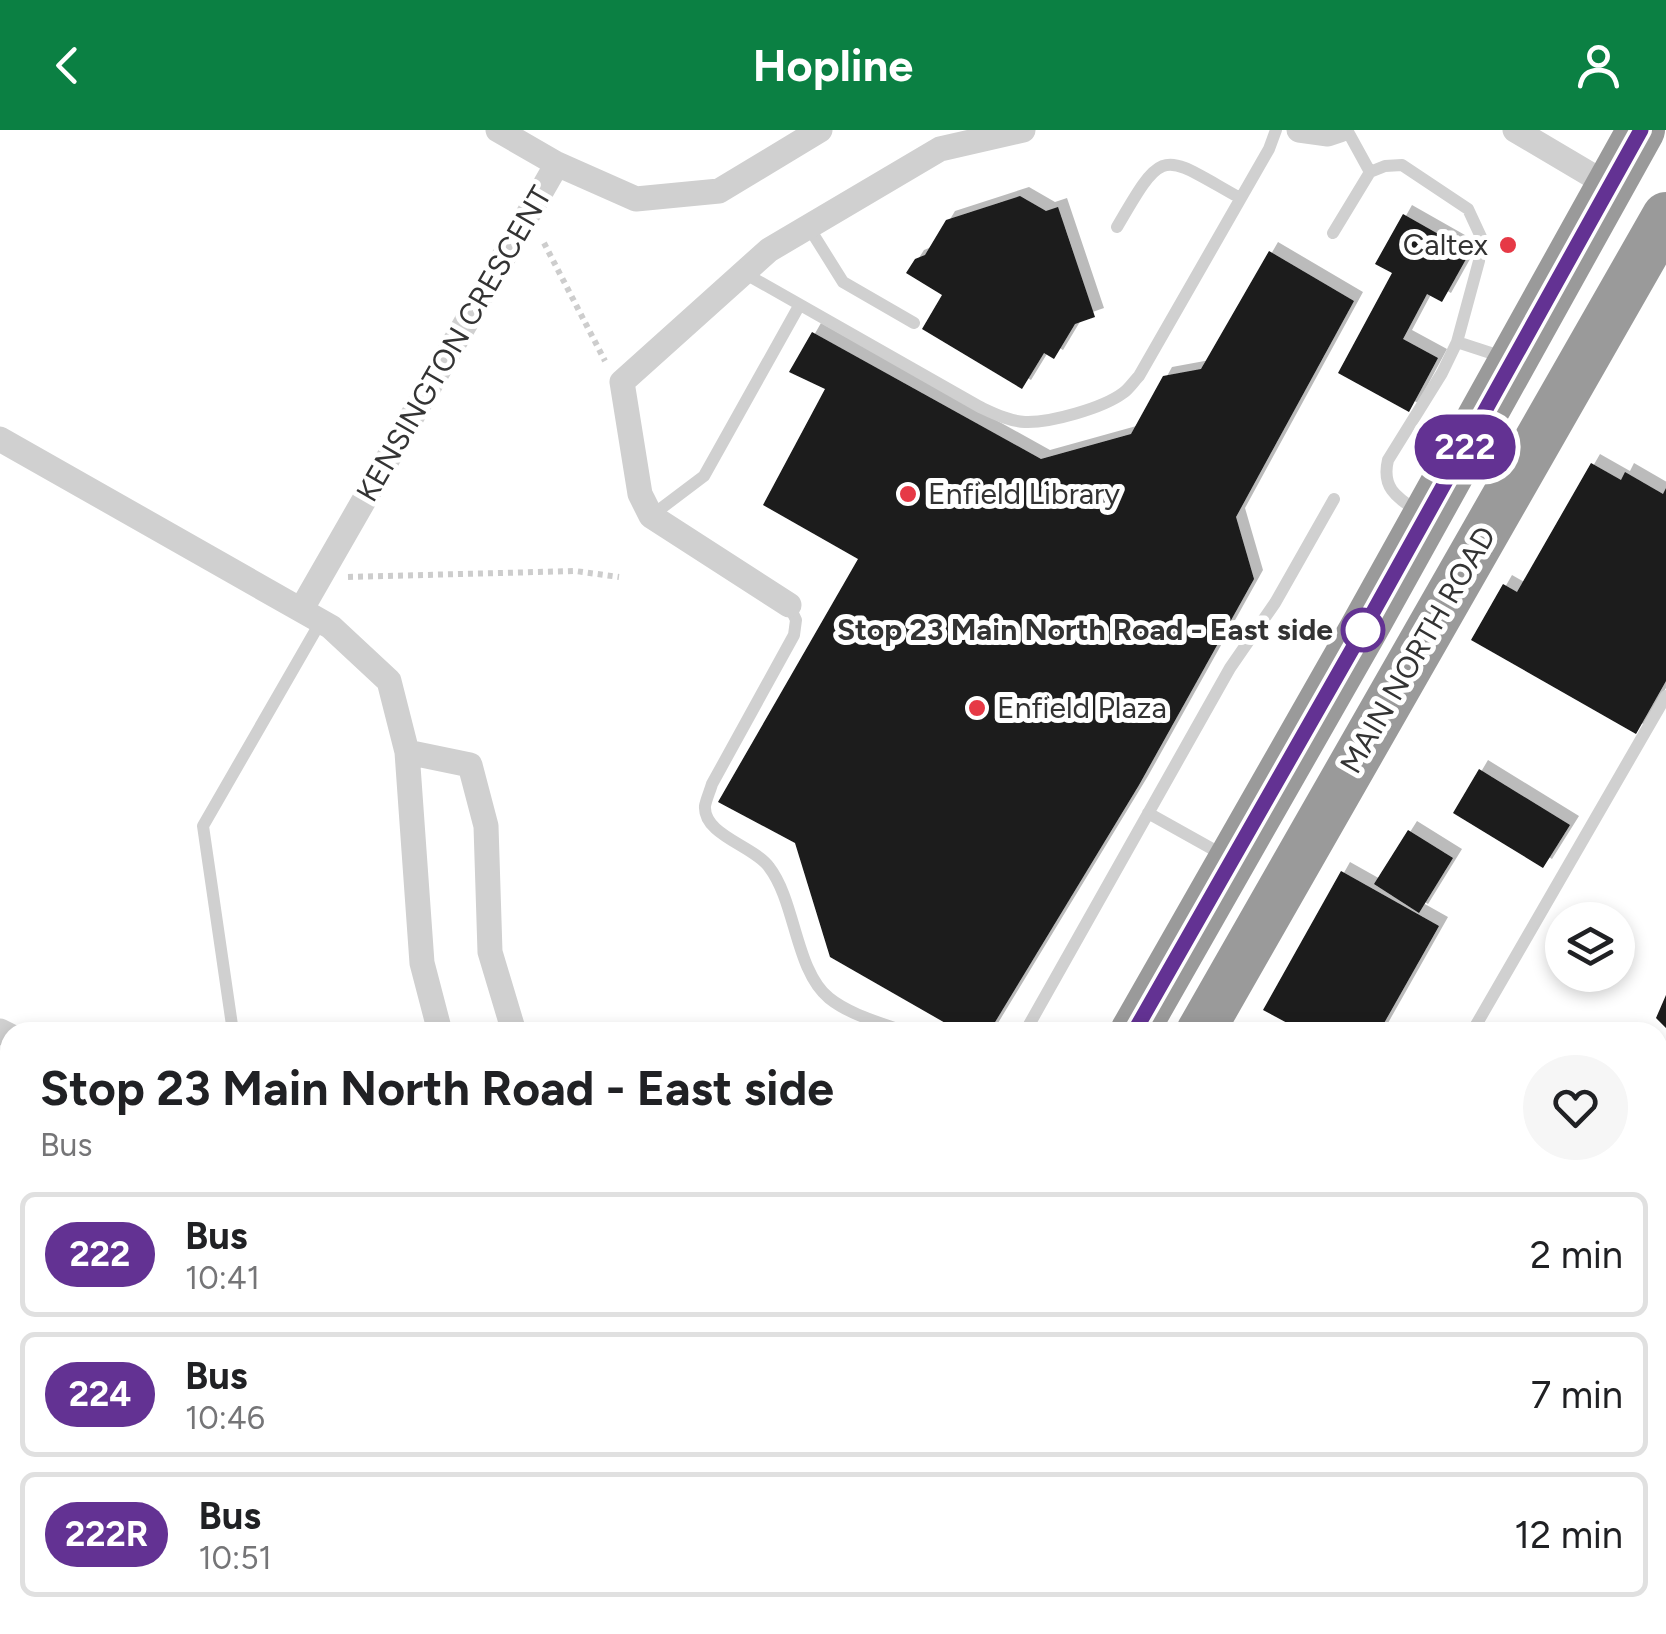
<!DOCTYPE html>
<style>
:root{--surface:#fff;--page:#f6f6f6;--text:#202124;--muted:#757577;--line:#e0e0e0;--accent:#0b8043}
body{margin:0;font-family:Figtree,sans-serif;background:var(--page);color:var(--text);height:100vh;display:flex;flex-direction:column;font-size:38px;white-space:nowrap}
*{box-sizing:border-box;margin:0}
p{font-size:32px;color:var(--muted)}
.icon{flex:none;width:55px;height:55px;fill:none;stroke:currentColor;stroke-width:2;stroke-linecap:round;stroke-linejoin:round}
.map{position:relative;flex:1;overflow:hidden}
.side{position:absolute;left:0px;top:892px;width:1668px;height:612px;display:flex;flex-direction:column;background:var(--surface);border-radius:30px 30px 0 0;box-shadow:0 5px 15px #0003}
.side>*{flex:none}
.badge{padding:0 20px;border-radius:32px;font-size:35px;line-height:65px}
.buttons{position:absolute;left:1545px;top:772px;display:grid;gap:20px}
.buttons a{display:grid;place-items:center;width:90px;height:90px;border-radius:50%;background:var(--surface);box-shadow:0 5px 15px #0003;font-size:50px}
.map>.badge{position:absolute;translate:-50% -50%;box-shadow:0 0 0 5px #fff}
.round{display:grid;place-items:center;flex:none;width:105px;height:105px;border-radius:52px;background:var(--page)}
.summary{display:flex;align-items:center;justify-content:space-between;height:170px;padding:0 40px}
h1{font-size:48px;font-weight:700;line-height:75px}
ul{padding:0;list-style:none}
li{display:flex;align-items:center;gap:30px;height:125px;margin:0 20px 15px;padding:0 20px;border:5px solid var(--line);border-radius:15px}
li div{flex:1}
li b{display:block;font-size:38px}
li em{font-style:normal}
li .badge{min-width:110px;font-weight:700;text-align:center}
header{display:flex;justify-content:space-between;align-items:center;height:130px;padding:0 40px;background:var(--accent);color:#fff;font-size:45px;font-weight:700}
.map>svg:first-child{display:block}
.building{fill:#1a1a1a;filter:url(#shadow)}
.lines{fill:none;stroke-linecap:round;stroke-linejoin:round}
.path{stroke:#cdcdcd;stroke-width:6;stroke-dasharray:5 5;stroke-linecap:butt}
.lane{stroke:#d0d0d0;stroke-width:12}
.street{stroke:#d0d0d0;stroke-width:25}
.highway{stroke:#9a9a9a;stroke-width:48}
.line-casing{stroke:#fff;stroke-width:22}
.line{stroke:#633293;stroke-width:15}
.poi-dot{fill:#e63946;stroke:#fff;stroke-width:4}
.stop-dot{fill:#fff;stroke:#633293;stroke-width:5}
.labels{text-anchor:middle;stroke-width:10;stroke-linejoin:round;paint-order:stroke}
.poi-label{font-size:30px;fill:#333;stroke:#fff;text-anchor:start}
.street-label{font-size:30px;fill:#333;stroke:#fff}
.stop-label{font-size:30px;font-weight:bold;fill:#333;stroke:#fff;text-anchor:end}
</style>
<header><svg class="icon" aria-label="back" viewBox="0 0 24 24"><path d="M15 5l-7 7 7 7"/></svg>Hopline<svg class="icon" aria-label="person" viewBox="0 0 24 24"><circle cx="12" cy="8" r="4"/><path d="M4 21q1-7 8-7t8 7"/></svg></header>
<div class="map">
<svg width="1666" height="1504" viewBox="0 0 1666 1504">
<defs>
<filter id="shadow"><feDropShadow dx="9" dy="-9" stdDeviation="0" flood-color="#0004"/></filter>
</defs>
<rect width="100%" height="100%" fill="#fff"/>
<path class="building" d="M1020,66L1046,81L1058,77L1095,187L1075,194L1054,229L1044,223L1022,259L922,199L942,165L906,143L915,129L925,125L946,90Z
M1403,84L1470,122L1442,172L1427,164L1403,209L1438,228L1409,282L1338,243L1392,143L1375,134Z
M1269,121L1354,171L1236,387L1254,449L1139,655L989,902H961L830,827L795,713L718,672L858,429L763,375L825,259L789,242L812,202L1041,329L1131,304L1163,246L1201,239Z
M1591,333L1621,350L1625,342L1663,364L1666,358V551L1636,604L1471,510L1503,454L1517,462Z
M1479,639L1570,695L1543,738L1453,683Z
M1408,700L1453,728L1419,783L1374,754Z
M1341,741L1439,796L1379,902H1304L1263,880Z
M1666,865V898L1656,888Z
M0,1004L10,1009V1027L0,1045Z
M10,1052V1122L0,1139V1068Z
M529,1495H606L601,1504H544Z
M951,1495H1010L1005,1504H945Z"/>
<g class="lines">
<path class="path" d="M544,113L605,231
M348,447L575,441L619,447"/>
<path class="lane" d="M1370,42L1385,36L1402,35L1468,79L1481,107L1479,131L1457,212L1442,243L1388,330C1381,359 1398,368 1420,383
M808,96L843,152L914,193
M1117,97C1165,14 1161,24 1240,68
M1333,103L1370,42L1347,0
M744,143L980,277C995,284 1009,291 1025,292C1050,293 1103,278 1123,263C1129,259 1134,251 1139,246L1269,19L1276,0
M1457,212L1506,228
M651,386L704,346L799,176
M789,475L796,490L794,505L712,654C710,661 706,670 705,676C703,705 754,716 769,737C796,772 795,840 829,868C850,885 881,893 906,902
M1148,683L1225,726
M233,902L203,696L321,491
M1025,902L1230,538L1275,473L1334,369
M1472,902L1666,566"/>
<path class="street" d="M498,0L557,34L636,69L719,61L820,0
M1299,0L1328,4L1340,0
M1515,0L1608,55
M0,309L331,497L389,551L407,622L422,833L440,902
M789,475L651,386L640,364L622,252L769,120L940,19L1023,0
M301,480L557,34
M407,622L470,635L486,696L490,822L514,902
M0,901L10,906
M1658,1166L1666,1170
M0,1481L10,1487
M25,1495L40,1504
M141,1504L146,1495"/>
<path class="highway" d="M1134,902L1362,502L1641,0
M1200,902L1666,86
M793,1504L798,1495
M856,1504L862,1495"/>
</g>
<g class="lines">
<g class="line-casing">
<path id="line" d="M1134,902L1362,502L1641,0"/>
</g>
<use href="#line" class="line"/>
</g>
<g class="poi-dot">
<circle cx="1508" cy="115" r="10"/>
<circle cx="908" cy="364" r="10"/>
<circle cx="977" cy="578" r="10"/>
</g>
<circle class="stop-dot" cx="1363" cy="500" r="20"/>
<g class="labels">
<g class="poi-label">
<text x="1488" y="125" text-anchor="end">Caltex</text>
<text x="928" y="374">Enfield Library</text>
<text x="997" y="588">Enfield Plaza</text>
</g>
<g class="street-label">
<text transform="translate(454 214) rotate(-60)" y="10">KENSINGTON CRESCENT</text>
<text transform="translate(1418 520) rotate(-60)" y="10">MAIN NORTH ROAD</text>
</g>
<g class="stop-label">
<text x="1333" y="510">Stop 23 Main North Road - East side</text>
</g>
</g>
</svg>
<div class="buttons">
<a><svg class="icon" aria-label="layers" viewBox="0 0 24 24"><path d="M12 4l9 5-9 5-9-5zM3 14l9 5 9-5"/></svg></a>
</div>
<b class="badge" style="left:1465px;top:317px;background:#633293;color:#fff">222</b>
<section class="side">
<div class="summary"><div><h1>Stop 23 Main North Road - East side</h1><p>Bus</p></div><a class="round"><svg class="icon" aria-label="heart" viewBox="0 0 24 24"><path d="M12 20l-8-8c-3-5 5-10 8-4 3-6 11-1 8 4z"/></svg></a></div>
<ul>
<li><span class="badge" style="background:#633293;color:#fff">222</span><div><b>Bus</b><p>10:41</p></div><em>2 min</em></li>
<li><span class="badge" style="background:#633293;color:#fff">224</span><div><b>Bus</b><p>10:46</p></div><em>7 min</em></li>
<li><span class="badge" style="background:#633293;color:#fff">222R</span><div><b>Bus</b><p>10:51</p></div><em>12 min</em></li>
</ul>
</section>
</div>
